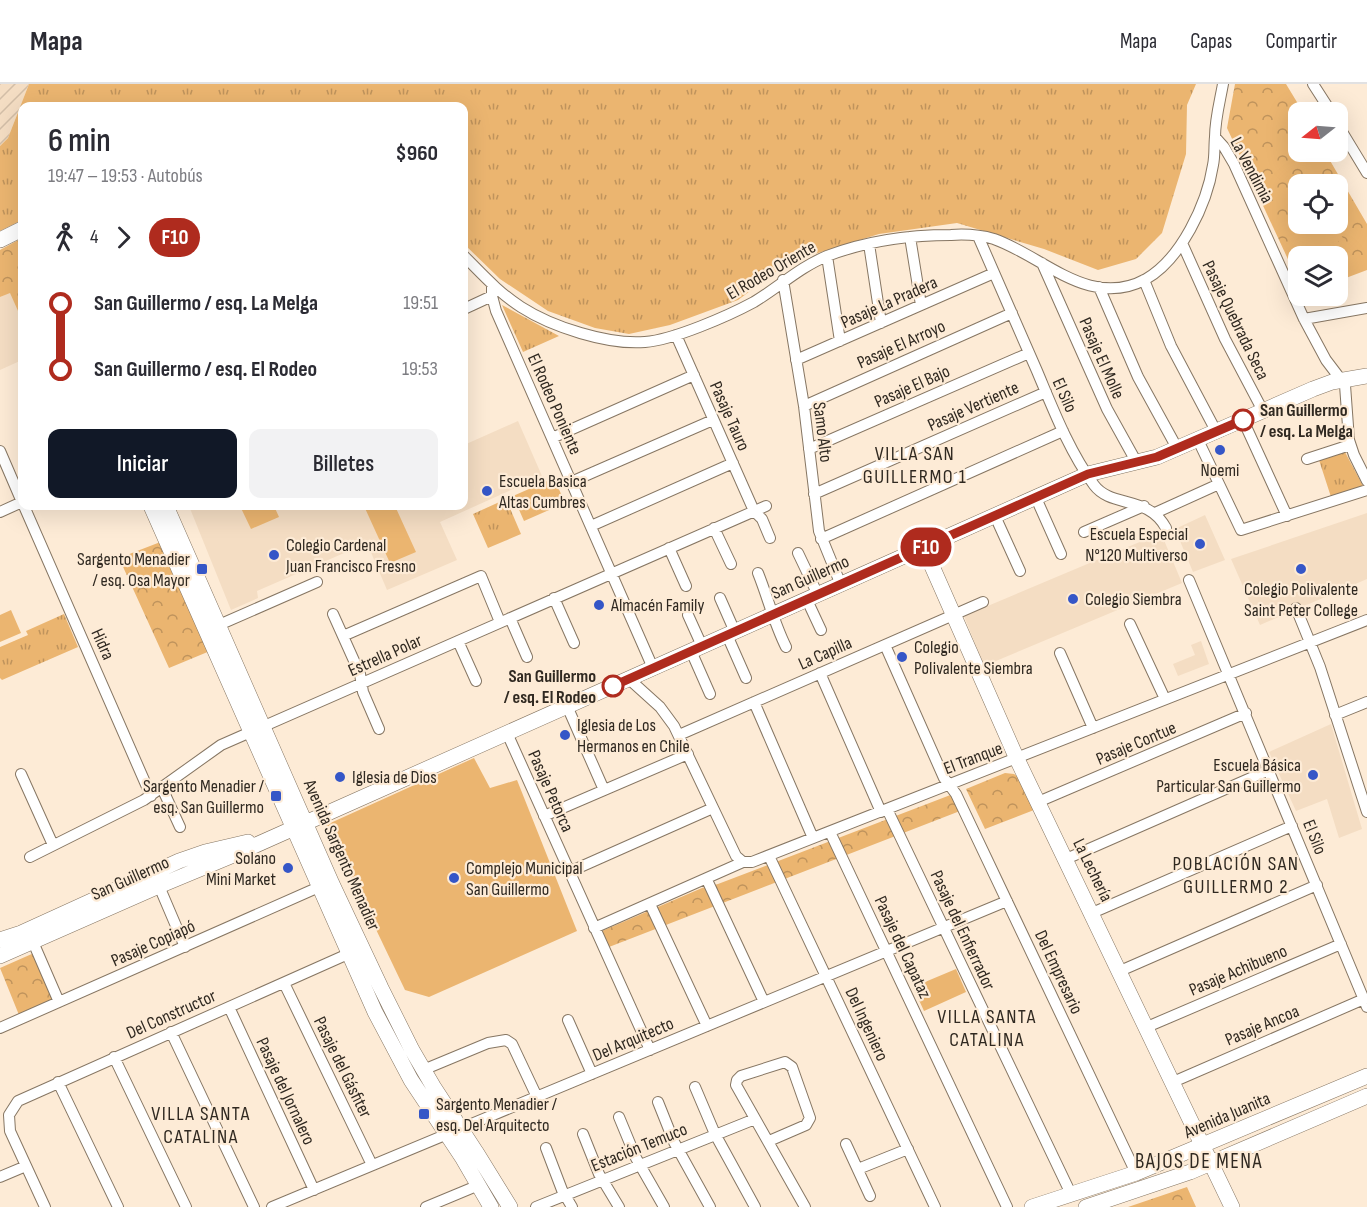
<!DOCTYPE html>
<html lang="es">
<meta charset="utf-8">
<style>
:root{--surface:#fff;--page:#f2f2f3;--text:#2b2b33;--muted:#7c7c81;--line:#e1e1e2;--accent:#111827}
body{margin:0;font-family:"Sofia Sans Condensed",sans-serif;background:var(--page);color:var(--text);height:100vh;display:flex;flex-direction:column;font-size:22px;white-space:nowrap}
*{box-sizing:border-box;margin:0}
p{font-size:20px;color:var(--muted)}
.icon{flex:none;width:33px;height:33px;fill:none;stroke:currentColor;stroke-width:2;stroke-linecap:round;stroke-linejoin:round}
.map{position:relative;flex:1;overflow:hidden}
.details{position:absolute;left:18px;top:18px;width:450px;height:408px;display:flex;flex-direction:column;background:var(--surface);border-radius:12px;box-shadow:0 6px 24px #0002}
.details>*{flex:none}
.badge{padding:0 12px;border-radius:20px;font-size:21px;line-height:39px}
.needle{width:39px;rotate:253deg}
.controls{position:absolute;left:1288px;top:18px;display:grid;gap:12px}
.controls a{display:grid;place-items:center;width:60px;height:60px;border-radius:12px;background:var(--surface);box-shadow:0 6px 24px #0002;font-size:30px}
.map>.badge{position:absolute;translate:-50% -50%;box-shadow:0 0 0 3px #fff}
.legs{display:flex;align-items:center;gap:9px;height:66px;padding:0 30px;font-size:20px}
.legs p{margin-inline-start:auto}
.summary{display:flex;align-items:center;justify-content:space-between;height:102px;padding:0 30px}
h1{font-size:33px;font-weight:600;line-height:45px}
.button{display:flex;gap:12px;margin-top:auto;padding:12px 30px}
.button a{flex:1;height:69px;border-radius:12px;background:var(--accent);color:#fff;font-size:24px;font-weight:600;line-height:69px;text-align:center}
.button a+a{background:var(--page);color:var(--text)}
ul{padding:0 30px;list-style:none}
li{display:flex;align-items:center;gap:21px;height:66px;font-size:22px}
li i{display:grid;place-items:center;width:9px;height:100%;margin:0 8px;background:currentColor}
li i::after{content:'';width:15px;height:15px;margin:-8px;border:4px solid;border-radius:50%;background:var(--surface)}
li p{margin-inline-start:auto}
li:first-child i{background:linear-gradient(#0000 50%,currentColor 0)}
li:last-child i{background:linear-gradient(currentColor 50%,#0000 0)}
header{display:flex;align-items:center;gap:36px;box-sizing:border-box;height:84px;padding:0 30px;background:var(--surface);border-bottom:2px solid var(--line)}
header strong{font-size:28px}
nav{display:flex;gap:33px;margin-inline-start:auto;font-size:21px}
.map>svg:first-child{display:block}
.built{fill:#f4ddc3}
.industrial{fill:url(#industrial-furrows)}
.grass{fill:url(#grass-tufts)}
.park{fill:url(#park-crowns);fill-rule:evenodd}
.pitch{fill:#ebb570}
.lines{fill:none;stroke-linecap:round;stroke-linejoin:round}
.street-casing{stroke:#867663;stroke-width:12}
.secondary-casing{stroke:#867663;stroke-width:16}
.street{stroke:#fff;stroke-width:10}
.secondary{stroke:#fff;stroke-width:15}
.line-1-casing{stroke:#fff;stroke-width:14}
.line-1{stroke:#af2b1e;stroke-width:9}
.stop-1-dot{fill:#fff;stroke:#af2b1e;stroke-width:3}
.poi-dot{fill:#3556c7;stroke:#fdebd6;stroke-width:2}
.labels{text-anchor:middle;stroke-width:4.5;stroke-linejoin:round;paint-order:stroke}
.street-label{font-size:18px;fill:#302921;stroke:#fdebd6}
.stop-label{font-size:18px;font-weight:bold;fill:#302921;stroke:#fdebd6;text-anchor:start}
.poi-label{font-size:18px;fill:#302921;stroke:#fdebd6;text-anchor:start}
.neighbourhood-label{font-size:20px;letter-spacing:1.5px;fill:#302921;stroke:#fdebd6}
.quarter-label{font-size:21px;letter-spacing:1.5px;fill:#302921;stroke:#fdebd6}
</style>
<header>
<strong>Mapa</strong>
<nav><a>Mapa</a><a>Capas</a><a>Compartir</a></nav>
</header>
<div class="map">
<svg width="1367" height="1123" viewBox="0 0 1367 1123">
<defs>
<pattern id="industrial-furrows" width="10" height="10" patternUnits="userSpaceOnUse" patternTransform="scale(1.5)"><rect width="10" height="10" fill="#f4ddc3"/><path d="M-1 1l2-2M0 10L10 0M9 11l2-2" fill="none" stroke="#d2bea7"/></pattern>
<pattern id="grass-tufts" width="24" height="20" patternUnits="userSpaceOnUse" patternTransform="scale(1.5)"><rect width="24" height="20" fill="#ebb570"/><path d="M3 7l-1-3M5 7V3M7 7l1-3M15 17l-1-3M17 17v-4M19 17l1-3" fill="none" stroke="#bf935c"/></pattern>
<pattern id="park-crowns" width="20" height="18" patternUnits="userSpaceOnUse" patternTransform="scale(1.5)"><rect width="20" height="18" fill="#ebb570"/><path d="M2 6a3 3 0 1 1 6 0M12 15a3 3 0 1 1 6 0" fill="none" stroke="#bf935c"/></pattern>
</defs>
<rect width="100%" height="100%" fill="#fdebd6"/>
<path class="built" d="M10,208L22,236V276L0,286V213Z
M518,337L542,392L440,438L457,476L387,506L367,459L257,507L258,514L231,526L189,422H464V361Z
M1367,429V495L1260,541L1231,475Z
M1205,431L1225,476L1193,488L1175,445Z
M1161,449L1182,499L984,582L964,532Z
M1201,557L1209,580L1178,592L1173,580L1195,571L1191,561Z
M1331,640L1362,745L1339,754L1327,715L1296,727L1269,668Z"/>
<path class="industrial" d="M0,0H29L8,54L0,62Z"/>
<path class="grass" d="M29,0H1196L1187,21L1186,70L1162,149L1136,175L1098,186L1044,165L957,139L879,150L789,178L738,216L670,241L629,250L595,244L548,227L500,195L464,160V22H22V136L0,147V62L8,54Z
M502,221L559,252L523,268Z
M1345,368L1363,402L1331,413L1319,376Z
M506,415L521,450L488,464L473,430Z
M64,530L78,563L2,596L0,594V563L28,551L26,547Z"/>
<path class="park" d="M1235,0H1286L1303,28H1299V68H1325L1367,140V186L1338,197V172H1299V199L1227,44ZM1299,100H1338V140H1299Z
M22,154V236L10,209L0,213V166Z
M163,457L210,567L169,584L119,474Z
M1005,689L1014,690L1018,693L1034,726L985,745L966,705Z
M953,710L960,727L609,863L602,847L702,804L718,800Z
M34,869L53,916L19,931L0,884Z
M1187,1103L1196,1123H1128Z"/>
<path class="pitch" d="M1318,140H1332L1343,154L1318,172H1300L1291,159Z
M554,394L565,419L524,437L513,412Z
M240,422H274L279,433L251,445Z
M364,422H395L416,468L390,479Z
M11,526L21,549L0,558V531Z
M474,674L490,704L517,696L577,847L429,913L405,906L326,741Z
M956,885L966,908L924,927L913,903Z"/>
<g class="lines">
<g class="street-casing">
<path id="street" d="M1313,0L1331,28
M1338,41L1367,89
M1215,53L1224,63L1234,80L1304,235L1326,276L1345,301L1349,356L1354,371L1367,397
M978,152C998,197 1017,242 1037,287C1053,325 1069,367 1094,401C1111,424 1148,411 1166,444
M910,153L921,221
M1182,159L1225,255L1263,327
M869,160L881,239
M464,172C482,190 499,209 521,223C552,243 608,261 645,258C673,256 728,232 754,218C779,203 800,183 827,172C866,157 910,151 951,151C965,150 980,151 994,155C1043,172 1090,226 1146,195C1181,175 1207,120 1213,81C1215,72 1214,62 1215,53C1215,35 1220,17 1223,0
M827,172L840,257
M1042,179L1107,325L1137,379
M783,196L804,322L819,447L841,501
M1144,196L1171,262L1216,347
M492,200V212L496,227L653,584
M1099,203L1138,293L1177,364
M464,225L492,212
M1304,235L1367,224
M676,251L754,427L762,435L770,454
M796,276L994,189
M804,322L1012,229
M1243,336L1287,432
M552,354L694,291
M1198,356L1241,446L1367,406
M809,365L1029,269
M0,367L22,418
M1307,375L1350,361
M571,398L713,336
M814,410L1046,308
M1036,414L1061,470
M24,422L151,712
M0,428L22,418
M1155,429L1219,400
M995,432L1020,487
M591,442L733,379
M714,444L731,480
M1084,448L1144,422
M821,455L1063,347
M669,464L686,502
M798,469L818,511
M758,489C768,514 774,539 786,563
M1189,496L1367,923
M554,514L574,559
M720,514L735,548
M807,516L821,546
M1296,524L1320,583L1367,728
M333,530L360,590L363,608L379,645
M688,531L702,562
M510,534L527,573
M1130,540L1165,615
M212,544L317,498
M727,551L746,594
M343,552L481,492L500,538
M458,557L476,597
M885,561L944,694L956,710L1136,1089
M691,567L710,610
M1060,569L1093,644
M820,589L881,728
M629,595L660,623L674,642L736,772L743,778
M754,618L813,754
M567,622L604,706
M1335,631L1367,618
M507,649L650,966
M679,651L983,518
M21,690L53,761
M162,704L180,743
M1038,718L1246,629
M887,725L1071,1110
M544,732L688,670
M830,748L1007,1123
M769,772L935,1123
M30,773L144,716L221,661L766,422
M1066,775L1269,686
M569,788L713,724
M707,796L764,918
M159,802L185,863
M650,820L707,942
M1092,829L1292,742
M594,844L743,778H752L1367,536
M33,858L59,918
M1120,887L1317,801
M284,899L372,1081
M229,923L314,1106
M568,936L592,990
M1147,943L1341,860
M0,944L319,803
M171,948L254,1123
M114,973L186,1123
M423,986L488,959L506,956L512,960L537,1013
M58,998L118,1123
M1173,998L1364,915
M695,1003L715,1050L755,1123
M658,1018L674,1058L710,1123
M619,1033L636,1074L664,1123
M583,1050L599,1090L619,1123
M769,1057L806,1041L810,1034L792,983L785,978L741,992L737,996L736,1001L805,1123
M846,1060L870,1112
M546,1064L562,1106L572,1123
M858,1085L908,1065
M0,1093L26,1082
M45,1123L10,1047L9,1031L18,1017L348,870
M272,1123L1007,817
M426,1123L479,1101
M536,1123L755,1035"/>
</g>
<g class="secondary-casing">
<path id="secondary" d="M0,156L22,145
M151,422L375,928L411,996L462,1073L491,1123
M166,422L332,800L381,904L412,966L433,1002L476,1068L510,1123
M924,464L1017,675L1232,1123
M0,856L21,849L179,777L205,768L248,758
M0,872L159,802L238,769L1088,390L1157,373L1313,305L1332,298L1367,292
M1032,1123L1136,1089L1367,992
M1086,1123L1190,1088L1367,1012"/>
</g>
<use href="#street" class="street"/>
<use href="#secondary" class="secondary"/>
</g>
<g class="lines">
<g class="line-1-casing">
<path id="line-1" d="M613,602L1088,390L1157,373L1243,336"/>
</g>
<use href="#line-1" class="line-1"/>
</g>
<g class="stop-1-dot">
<circle cx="1243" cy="336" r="10"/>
<circle cx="613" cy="602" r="10"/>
</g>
<g class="poi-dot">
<circle cx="1220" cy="366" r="6"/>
<circle cx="487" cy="407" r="6"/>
<circle cx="1200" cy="460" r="6"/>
<circle cx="274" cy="471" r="6"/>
<rect x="196" y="479" width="12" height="12" rx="3"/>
<circle cx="1301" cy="485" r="6"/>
<circle cx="1073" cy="515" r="6"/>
<circle cx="599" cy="521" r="6"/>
<circle cx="902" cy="573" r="6"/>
<circle cx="565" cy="651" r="6"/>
<circle cx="1313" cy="691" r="6"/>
<circle cx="340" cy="693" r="6"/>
<rect x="270" y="706" width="12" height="12" rx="3"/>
<circle cx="288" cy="784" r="6"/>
<circle cx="454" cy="794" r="6"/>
<rect x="418" y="1024" width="12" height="12" rx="3"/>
</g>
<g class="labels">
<g class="street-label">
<text transform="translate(1252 86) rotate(62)" y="6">La Vendimia</text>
<text transform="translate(771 186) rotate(-30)" y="6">El Rodeo Oriente</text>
<text transform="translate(889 218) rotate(-24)" y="6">Pasaje La Pradera</text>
<text transform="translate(1236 236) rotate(64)" y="6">Pasaje Quebrada Seca</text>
<text transform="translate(901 260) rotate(-24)" y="6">Pasaje El Arroyo</text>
<text transform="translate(1102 274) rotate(66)" y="6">Pasaje El Molle</text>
<text transform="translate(912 302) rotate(-24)" y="6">Pasaje El Bajo</text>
<text transform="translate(1065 311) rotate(66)" y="6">El Silo</text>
<text transform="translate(555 320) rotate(66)" y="6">El Rodeo Poniente</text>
<text transform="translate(973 322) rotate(-24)" y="6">Pasaje Vertiente</text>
<text transform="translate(730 332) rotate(66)" y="6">Pasaje Tauro</text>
<text transform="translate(823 348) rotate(83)" y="6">Samo Alto</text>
<text transform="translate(810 493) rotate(-24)" y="6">San Guillermo</text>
<text transform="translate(103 560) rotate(66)" y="6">Hidra</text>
<text transform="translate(825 569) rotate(-24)" y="6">La Capilla</text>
<text transform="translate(385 571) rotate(-24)" y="6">Estrella Polar</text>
<text transform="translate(1136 659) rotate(-23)" y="6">Pasaje Contue</text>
<text transform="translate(973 674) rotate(-21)" y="6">El Tranque</text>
<text transform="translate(551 707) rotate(66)" y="6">Pasaje Petorca</text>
<text transform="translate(1315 753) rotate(68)" y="6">El Silo</text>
<text transform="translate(342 771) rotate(66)" y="6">Avenida Sargento Menadier</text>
<text transform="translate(1093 786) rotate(64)" y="6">La Lechería</text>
<text transform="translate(130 794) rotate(-24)" y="6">San Guillermo</text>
<text transform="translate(963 846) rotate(65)" y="6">Pasaje del Enfierrador</text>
<text transform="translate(153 859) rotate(-24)" y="6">Pasaje Copiapó</text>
<text transform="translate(903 863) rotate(65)" y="6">Pasaje del Capataz</text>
<text transform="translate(1238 886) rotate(-23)" y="6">Pasaje Achibueno</text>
<text transform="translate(1059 888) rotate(65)" y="6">Del Empresario</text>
<text transform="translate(171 930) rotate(-24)" y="6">Del Constructor</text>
<text transform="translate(867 940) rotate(65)" y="6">Del Ingeniero</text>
<text transform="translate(1262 941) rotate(-23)" y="6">Pasaje Ancoa</text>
<text transform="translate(633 955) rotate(-23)" y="6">Del Arquitecto</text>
<text transform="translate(343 983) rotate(64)" y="6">Pasaje del Gásfiter</text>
<text transform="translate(286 1007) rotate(65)" y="6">Pasaje del Jornalero</text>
<text transform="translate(1227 1031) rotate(-23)" y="6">Avenida Juanita</text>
<text transform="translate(639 1063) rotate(-22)" y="6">Estación Temuco</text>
</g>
<g class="stop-label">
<text x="1260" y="332">San Guillermo<tspan x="1260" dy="21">/ esq. La Melga</tspan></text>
<text x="596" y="598" text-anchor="end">San Guillermo<tspan x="596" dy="21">/ esq. El Rodeo</tspan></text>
</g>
<g class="poi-label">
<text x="1220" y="392" text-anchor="middle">Noemi</text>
<text x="499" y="403">Escuela Basica<tspan x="499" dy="21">Altas Cumbres</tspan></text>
<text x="1188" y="456" text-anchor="end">Escuela Especial<tspan x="1188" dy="21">N°120 Multiverso</tspan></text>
<text x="286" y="467">Colegio Cardenal<tspan x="286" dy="21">Juan Francisco Fresno</tspan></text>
<text x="190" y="481" text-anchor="end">Sargento Menadier<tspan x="190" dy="21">/ esq. Osa Mayor</tspan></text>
<text x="1301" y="511" text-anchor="middle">Colegio Polivalente<tspan x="1301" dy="21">Saint Peter College</tspan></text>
<text x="1085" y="521">Colegio Siembra</text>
<text x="611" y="527">Almacén Family</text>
<text x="914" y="569">Colegio<tspan x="914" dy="21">Polivalente Siembra</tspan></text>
<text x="577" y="647">Iglesia de Los<tspan x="577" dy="21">Hermanos en Chile</tspan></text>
<text x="1301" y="687" text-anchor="end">Escuela Básica<tspan x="1301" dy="21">Particular San Guillermo</tspan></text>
<text x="352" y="699">Iglesia de Dios</text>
<text x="264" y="708" text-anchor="end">Sargento Menadier /<tspan x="264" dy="21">esq. San Guillermo</tspan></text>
<text x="276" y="780" text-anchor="end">Solano<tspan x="276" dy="21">Mini Market</tspan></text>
<text x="466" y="790">Complejo Municipal<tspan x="466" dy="21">San Guillermo</tspan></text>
<text x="436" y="1026">Sargento Menadier /<tspan x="436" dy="21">esq. Del Arquitecto</tspan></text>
</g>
<g class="neighbourhood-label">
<text x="915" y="376">VILLA SAN<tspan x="915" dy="23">GUILLERMO 1</tspan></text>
<text x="1236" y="786">POBLACIÓN SAN<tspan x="1236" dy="23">GUILLERMO 2</tspan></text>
<text x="987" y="939">VILLA SANTA<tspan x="987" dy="23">CATALINA</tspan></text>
<text x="201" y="1036">VILLA SANTA<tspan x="201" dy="23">CATALINA</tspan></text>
</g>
<g class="quarter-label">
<text x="1199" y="1084">BAJOS DE MENA</text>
</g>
</g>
</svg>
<div class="controls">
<a><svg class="needle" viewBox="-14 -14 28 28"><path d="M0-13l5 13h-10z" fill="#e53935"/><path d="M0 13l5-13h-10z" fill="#7c7c81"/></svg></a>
<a><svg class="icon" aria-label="locate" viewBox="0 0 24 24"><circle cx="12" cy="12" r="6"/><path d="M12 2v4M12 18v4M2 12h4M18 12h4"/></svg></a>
<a><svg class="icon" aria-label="layers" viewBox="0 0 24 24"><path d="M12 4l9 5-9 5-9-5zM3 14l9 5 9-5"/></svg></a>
</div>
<b class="badge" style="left:926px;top:463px;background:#af2b1e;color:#fff">F10</b>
<section class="details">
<div class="summary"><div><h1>6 min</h1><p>19:47 – 19:53 · Autobús</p></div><b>$960</b></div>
<div class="legs"><svg class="icon" aria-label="walk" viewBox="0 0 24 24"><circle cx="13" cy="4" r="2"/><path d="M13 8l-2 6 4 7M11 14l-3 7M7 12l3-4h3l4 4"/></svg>4<svg class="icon" aria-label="forward" viewBox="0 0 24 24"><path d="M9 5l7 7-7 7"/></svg><b class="badge" style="background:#af2b1e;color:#fff">F10</b></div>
<ul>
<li><i style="color:#af2b1e"></i><b>San Guillermo / esq. La Melga</b><p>19:51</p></li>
<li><i style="color:#af2b1e"></i><b>San Guillermo / esq. El Rodeo</b><p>19:53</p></li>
</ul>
<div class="button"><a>Iniciar</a><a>Billetes</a></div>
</section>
</div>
